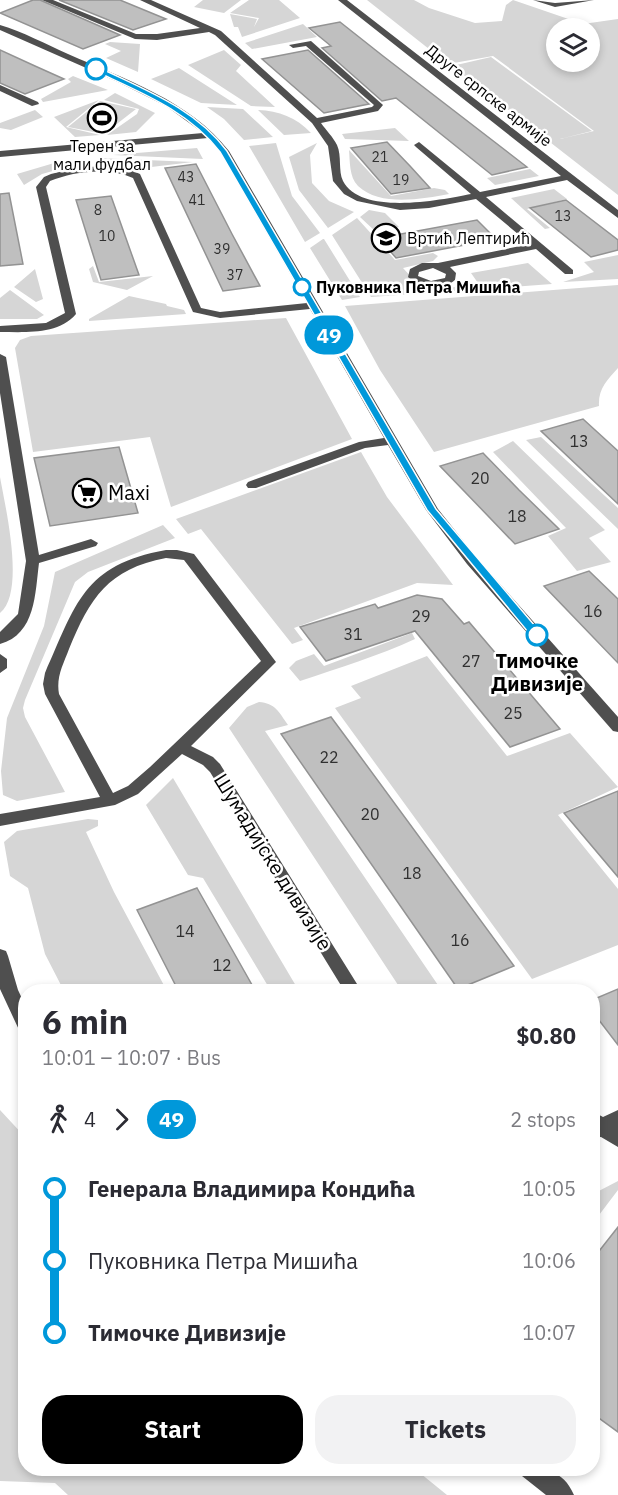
<!DOCTYPE html>
<meta charset="utf-8">
<style>
:root{--surface:#fff;--page:#f2f2f3;--text:#2b2b33;--muted:#7c7c81;--accent:#000}
body{margin:0;font-family:"IBM Plex Sans",sans-serif;background:var(--page);color:var(--text);height:100vh;display:flex;flex-direction:column;font-size:22px;white-space:nowrap}
*{box-sizing:border-box;margin:0}
p{font-size:20px;color:var(--muted)}
.icon{flex:none;width:33px;height:33px;fill:none;stroke:currentColor;stroke-width:2;stroke-linecap:round;stroke-linejoin:round}
.map{position:relative;flex:1;overflow:hidden}
.panel{position:absolute;left:18px;top:984px;width:582px;height:492px;display:flex;flex-direction:column;background:var(--surface);border-radius:24px;box-shadow:0 3px 9px #0003}
.panel>*{flex:none}
.badge{padding:0 12px;border-radius:20px;font-size:21px;line-height:39px}
.fabs{position:absolute;left:546px;top:18px;display:grid;gap:12px}
.fabs a{display:grid;place-items:center;width:54px;height:54px;border-radius:50%;background:var(--surface);box-shadow:0 3px 9px #0003;font-size:30px}
.map>.badge{position:absolute;translate:-50% -50%;box-shadow:0 0 0 3px #fff}
.legs{display:flex;align-items:center;gap:9px;height:66px;padding:0 24px;font-size:20px}
.legs p{margin-inline-start:auto}
.overview{display:flex;align-items:center;justify-content:space-between;height:102px;padding:0 24px}
h1{font-size:33px;font-weight:700;line-height:45px}
.button{display:flex;gap:12px;margin-top:auto;padding:12px 24px}
.button a{flex:1;height:69px;border-radius:24px;background:var(--accent);color:#fff;font-size:24px;font-weight:700;line-height:69px;text-align:center}
.button a+a{background:var(--page);color:var(--text)}
ul{padding:0 24px;list-style:none}
li{display:flex;align-items:center;gap:21px;height:72px;font-size:22px}
li i{display:grid;place-items:center;width:9px;height:100%;margin:0 8px;background:currentColor}
li i::after{content:'';width:15px;height:15px;margin:-8px;border:4px solid;border-radius:50%;background:var(--surface)}
li p{margin-inline-start:auto}
li:first-child i{background:linear-gradient(#0000 50%,currentColor 0)}
li:last-child i{background:linear-gradient(currentColor 50%,#0000 0)}
.map>svg:first-child{display:block}
.green{fill:#d6d6d6;fill-rule:evenodd}
.building{fill:#bfbfbf;stroke:#939393;stroke-width:1.5}
.lines{fill:none;stroke-linecap:round;stroke-linejoin:round}
.minor{fill:#4f4f4f;fill-rule:evenodd}
.line-1{fill:#0098da;stroke:#fff;stroke-width:1.5}
.stop-1-dot{fill:#fff;stroke:#0098da;stroke-width:3}
.labels{text-anchor:middle;stroke-width:5;stroke-linejoin:round;paint-order:stroke}
.far-number-label{font-size:14px;fill:#303030}
.far-street-label{font-size:16px;fill:#000;stroke:#fff}
.far-poi-label{font-size:16px;fill:#000;stroke:#fff}
.far-stop-label{font-size:16px;font-weight:bold;fill:#000;stroke:#fff;text-anchor:start}
.number-label{font-size:16px;fill:#303030}
.poi-label{font-size:20px;fill:#000;stroke:#fff;text-anchor:start}
.stop-label{font-size:20px;font-weight:bold;fill:#000;stroke:#fff}
.street-label{font-size:20px;fill:#000;stroke:#fff}
</style>
<div class="map">
<svg width="618" height="1495" viewBox="0 0 618 1495">
<rect width="100%" height="100%" fill="#fff"/>
<path class="green" d="M203,0H241L224,13L194,7Z
M249,0H279L300,18L242,37L238,27H234L230,14L257,19L254,27L259,18L230,13Z
M367,0H414L429,8L475,23L502,21L506,5L513,0L583,24L618,19V195L452,66L491,57L592,131L560,139L594,131L493,56L448,64ZM556,28H590V62H556Z
M303,24L317,37L252,49L245,43Z
M110,42L140,44L138,72L106,58L121,51L105,44Z
M224,50L241,65L236,71L275,107L251,106L188,65Z
M179,68L237,105L201,103L151,79Z
M73,76L108,90L43,102L41,99L71,82L68,79Z
M115,93L155,113L136,132L107,135L137,114L139,109L104,100Z
M99,100L66,127L100,135L75,137L54,117Z
M100,101L136,109L104,134L68,127Z
M207,107L243,109L273,137L244,140L224,119Z
M35,110L43,117L11,130L0,128V123Z
M258,110C279,111 296,117 311,133L284,135Z
M395,128L409,141L345,139L342,134Z
M276,143L292,196L320,233L305,242L249,146Z
M317,143L310,155L312,183L329,201L354,212L328,228L299,190L289,157Z
M197,148L203,159L113,155Z
M349,150L391,196L434,188L445,190L449,194C422,199 380,207 358,186C349,177 350,161 349,150Z
M98,158L193,162L143,168L102,163Z
M61,161L69,163L67,167L42,174L24,185L17,174Z
M530,169L539,176L495,185L487,178Z
M554,189L567,199L527,209L550,228L545,229L511,198Z
M369,210L385,213L399,227L376,232L360,217Z
M357,218L395,260L433,253L438,256L433,261L403,268L425,292L478,283L471,273L528,263L552,284L371,297L332,235Z
M323,239H324L360,297L342,300L310,248Z
M618,255V279L563,282L594,272L584,262Z
M93,266L99,282L153,276L127,290L93,282L89,269Z
M35,269L43,299L36,302L14,287Z
M618,285V368C607,380 598,389 599,406L434,452L380,370L345,306Z
M10,290L44,315L37,319H0V298Z
M129,296L166,304L167,306L184,310L186,314L89,321V319Z
M286,318L352,439L171,507L150,437L33,452L15,348L20,340L31,336Z
M541,437L618,508V529L526,440Z
M513,441L605,530L589,538L611,562L577,571L548,536L566,528L493,452Z
M361,452L387,497L453,585L417,583L294,628L303,640L292,644L201,529L188,534L176,519Z
M0,477C5,506 26,592 0,613Z
M163,525L175,538L88,572L75,582L25,700L23,708L25,717L65,792L17,801L3,795L1,771L7,718L44,626L55,572Z
M412,633L415,639C378,656 339,668 300,681L289,668L296,661L314,654L324,666Z
M427,656L507,756L570,733L618,787L558,815L618,889V945L532,979L335,708L361,698L351,686Z
M259,702C275,703 279,712 288,725L265,731L442,991H402L229,728L247,707Z
M173,778L299,991H271L203,878L188,875L146,805Z
M88,819L98,820V826L86,832L114,892L167,991H64L45,954L28,888L10,876L4,842L17,831Z
M0,1110L25,1137L26,1468L415,1469L447,1495H68L55,1483L0,1481Z
M618,1181V1190L593,1223V1194Z"/>
<path class="building" d="M33,0H40L120,35L83,49L0,13Z
M59,0H120L166,19L133,30Z
M340,22L383,56L527,167L492,175L396,98L382,101L322,48L331,46L309,28Z
M0,50L35,66L64,79L25,94L0,83Z
M308,50L369,104L324,113L262,59Z
M387,142L410,166L430,188L391,194L351,148Z
M196,164L232,234L260,286L223,291L165,168Z
M9,193L23,264L0,266V194Z
M111,196L139,275L101,280L76,200Z
M566,200L618,240V250L591,257L530,208Z
M477,220L496,239L396,258L379,238Z
M583,419L618,451V504L541,431Z
M119,447L138,513L50,526L34,458Z
M483,453L519,490L559,529L515,544L440,466Z
M589,571L618,599V663L544,586Z
M417,595L442,599L464,624L469,622L560,729L510,747L415,631L326,661L300,627L375,604L378,608Z
M331,717L351,744L514,966L458,989L281,734Z
M618,791V877L564,813Z
M197,888L234,953L256,992H179L137,910Z
M618,989V1045L592,1011V1000Z
M618,1227V1432L592,1413V1260Z"/>
<g class="lines">
<path class="minor" d="M42,0H53L136,34H157L200,28L140,0H151L221,31L317,118L372,107L374,105L306,46L293,48L289,45L311,41L383,105L378,111L321,123C326,130 333,137 337,145C342,156 338,171 343,181C361,216 441,200 471,194L416,147L414,145L419,142L480,192L561,176L338,0H347L618,210V218L567,180L486,197L573,270V274H565L536,249L450,267L456,273L455,280C442,291 420,289 408,277L410,269L422,263H438L530,244L476,199L429,208L400,210L357,201L344,194L333,181L328,146L312,123L215,35L209,32L157,40L135,39ZM433,268L446,274L445,278L431,281L418,276L419,272Z
M533,0L555,3L594,0L555,7Z
M0,25C23,32 46,44 68,54C125,79 190,101 229,151L438,509L477,558L618,717V732L613,731L467,564L426,510L388,445L365,448L256,488H248L246,485L248,482L359,442L384,438L310,309L220,318L193,312L133,178C109,167 74,171 50,181L46,187L76,314C58,335 26,332 0,332V326L46,323L65,313L36,187L44,177L51,174C80,167 111,161 140,174L201,308L220,312L307,303L220,152L208,138L0,157V151L203,133L166,106L118,82L0,30Z
M0,85L38,102L39,104L32,106L0,91Z
M0,354L6,357L39,555L91,539L98,543L96,546L39,563C35,593 36,634 0,644V632L18,614L26,561L0,393Z
M166,550H177L194,554L276,662L191,746L213,757L220,764L362,992H345L210,772L203,765L182,754L138,794L115,805L0,826V814L100,797L45,694L43,684L45,673C76,604 83,565 166,550ZM166,558L184,560L261,661L150,767L128,786L113,793L59,694C56,677 63,665 69,649C90,598 108,569 166,558Z
M0,654L7,659V668L0,673Z
M0,949L6,951L8,956L18,990L26,1007V1034L20,1032L0,989Z
M618,1110V1147L601,1137L592,1138V1111L603,1117Z
M519,1468C543,1468 563,1469 574,1495H546L522,1476Z"/>
</g>
<path class="line-1" d="M93,67H98C145,90 195,108 227,151L436,509L541,633V638H533L427,510L220,152C188,110 139,92 93,70Z"/>
<defs>
<g id="stadium-ring" transform="scale(1.5)"><circle r="9.5" fill="#fff" stroke="#000" stroke-width="1.5"/><path d="M0-5a6.5 5 0 1 0 0 10a6.5 5 0 1 0 0-10ZM-3.5-1.8h7v3.6h-7Z" fill="#000"/></g>
<g id="school-ring" transform="scale(1.5)"><circle r="9.5" fill="#fff" stroke="#000" stroke-width="1.5"/><path d="M0-5L7-2L0 1L-7-2ZM-4 1L0 2.5L4 1V4Q0 6-4 4Z" fill="#000"/></g>
<g id="supermarket-ring" transform="scale(1.5)"><circle r="9.5" fill="#fff" stroke="#000" stroke-width="1.5"/><path d="M-6-5.5h2.5l.6 2H6L4.5 2H-2.5L-4.4-4H-6ZM-1.5 3.2a1.3 1.3 0 1 0 .1 0ZM3 3.2a1.3 1.3 0 1 0 .1 0Z" fill="#000"/></g>
</defs>
<g fill-rule="evenodd">
<use href="#stadium-ring" x="102" y="118"/>
<use href="#school-ring" x="386" y="238"/>
<use href="#supermarket-ring" x="87" y="493"/>
</g>
<g class="stop-1-dot">
<circle cx="96" cy="69" r="10"/>
<circle cx="302" cy="287" r="8"/>
<circle cx="537" cy="635" r="10"/>
</g>
<g class="labels">
<g class="far-number-label">
<text x="380" y="162">21</text>
<text x="186" y="182">43</text>
<text x="401" y="185">19</text>
<text x="197" y="205">41</text>
<text x="98" y="215">8</text>
<text x="563" y="221">13</text>
<text x="107" y="241">10</text>
<text x="222" y="254">39</text>
<text x="235" y="280">37</text>
</g>
<g class="far-street-label">
<text transform="translate(489 95) rotate(38)" y="6">Друге српске армије</text>
</g>
<g class="far-poi-label">
<text x="102" y="152">Терен за<tspan x="102" dy="18">мали фудбал</tspan></text>
<text x="407" y="244" text-anchor="start">Вртић Лептирић</text>
</g>
<g class="far-stop-label">
<text x="316" y="293">Пуковника Петра Мишића</text>
</g>
<g class="number-label">
<text x="579" y="447">13</text>
<text x="480" y="484">20</text>
<text x="517" y="522">18</text>
<text x="593" y="617">16</text>
<text x="421" y="622">29</text>
<text x="353" y="640">31</text>
<text x="471" y="667">27</text>
<text x="513" y="719">25</text>
<text x="329" y="763">22</text>
<text x="370" y="820">20</text>
<text x="412" y="879">18</text>
<text x="185" y="937">14</text>
<text x="460" y="946">16</text>
<text x="222" y="971">12</text>
</g>
<g class="poi-label">
<text x="108" y="500">Maxi</text>
</g>
<g class="stop-label">
<text x="537" y="668">Тимочке<tspan x="537" dy="23">Дивизије</tspan></text>
</g>
<g class="street-label">
<text transform="translate(273 862) rotate(58)" y="7">Шумадијске дивизије</text>
</g>
</g>
</svg>
<div class="fabs">
<a><svg class="icon" aria-label="layers" viewBox="0 0 24 24"><path d="M12 4l9 5-9 5-9-5zM3 14l9 5 9-5"/></svg></a>
</div>
<b class="badge" style="left:329px;top:335px;background:#0098da;color:#fff">49</b>
<section class="panel">
<div class="overview"><div><h1>6 min</h1><p>10:01 – 10:07 · Bus</p></div><b>$0.80</b></div>
<div class="legs"><svg class="icon" aria-label="walk" viewBox="0 0 24 24"><circle cx="13" cy="4" r="2"/><path d="M13 8l-2 6 4 7M11 14l-3 7M7 12l3-4h3l4 4"/></svg>4<svg class="icon" aria-label="forward" viewBox="0 0 24 24"><path d="M9 5l7 7-7 7"/></svg><b class="badge" style="background:#0098da;color:#fff">49</b><p>2 stops</p></div>
<ul>
<li><i style="color:#0098da"></i><b>Генерала Владимира Кондића</b><p>10:05</p></li>
<li><i style="color:#0098da"></i><span>Пуковника Петра Мишића</span><p>10:06</p></li>
<li><i style="color:#0098da"></i><b>Тимочке Дивизије</b><p>10:07</p></li>
</ul>
<div class="button"><a>Start</a><a>Tickets</a></div>
</section>
</div>
